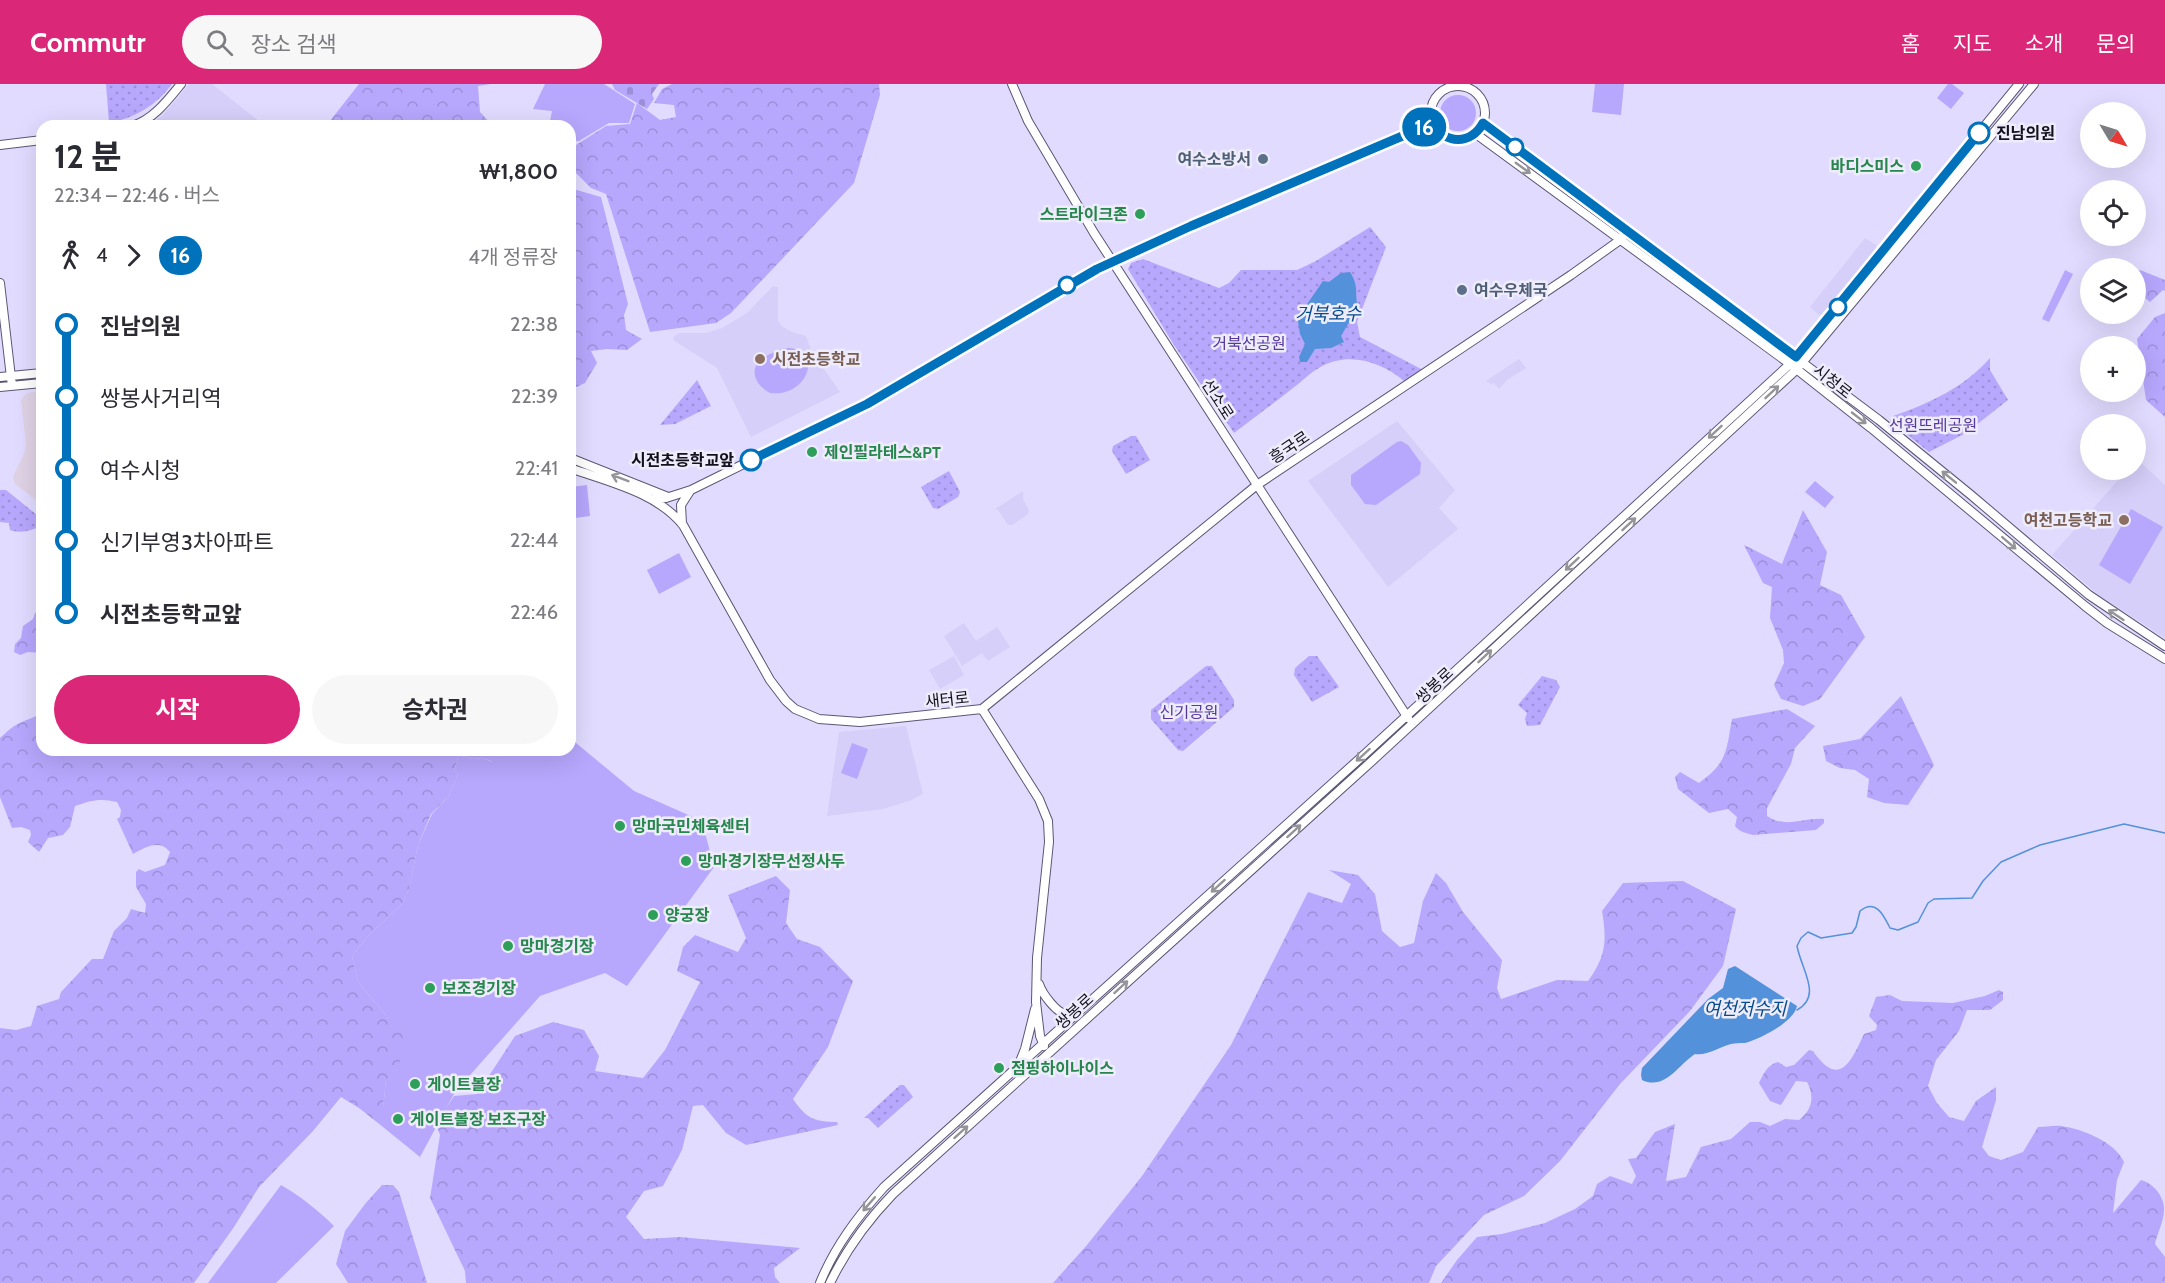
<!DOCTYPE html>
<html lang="ko">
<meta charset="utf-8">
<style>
:root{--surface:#fff;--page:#f7f7f7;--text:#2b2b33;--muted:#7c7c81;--accent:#db2777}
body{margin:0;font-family:Cabin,"Noto Sans KR",sans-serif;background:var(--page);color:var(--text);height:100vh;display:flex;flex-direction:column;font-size:22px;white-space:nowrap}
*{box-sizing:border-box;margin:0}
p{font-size:20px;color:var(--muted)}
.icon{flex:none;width:33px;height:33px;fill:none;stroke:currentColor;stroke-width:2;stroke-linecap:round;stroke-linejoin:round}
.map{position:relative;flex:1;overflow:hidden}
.sheet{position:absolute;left:36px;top:36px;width:540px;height:636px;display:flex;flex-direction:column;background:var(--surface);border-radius:18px;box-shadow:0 6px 24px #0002}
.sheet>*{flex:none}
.badge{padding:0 12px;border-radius:20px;font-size:21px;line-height:39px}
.needle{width:39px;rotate:128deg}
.buttons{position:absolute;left:2080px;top:18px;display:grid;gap:12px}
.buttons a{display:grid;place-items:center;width:66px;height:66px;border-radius:50%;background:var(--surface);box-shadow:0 6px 24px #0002;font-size:30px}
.map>.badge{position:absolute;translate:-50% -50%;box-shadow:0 0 0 3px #fff}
.legs{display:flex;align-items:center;gap:9px;height:66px;padding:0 18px;font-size:20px}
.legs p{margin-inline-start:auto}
.overview{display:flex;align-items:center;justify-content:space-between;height:102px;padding:0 18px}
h1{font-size:33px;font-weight:700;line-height:45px}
.button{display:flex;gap:12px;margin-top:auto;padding:12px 18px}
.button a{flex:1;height:69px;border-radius:36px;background:var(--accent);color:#fff;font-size:24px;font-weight:700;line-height:69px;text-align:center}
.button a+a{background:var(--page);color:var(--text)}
ul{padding:0 18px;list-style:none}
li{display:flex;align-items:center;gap:21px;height:72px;font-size:22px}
li i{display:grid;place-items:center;width:9px;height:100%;margin:0 8px;background:currentColor}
li i::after{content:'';width:15px;height:15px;margin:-8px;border:4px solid;border-radius:50%;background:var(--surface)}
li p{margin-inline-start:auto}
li:first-child i{background:linear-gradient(#0000 50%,currentColor 0)}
li:last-child i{background:linear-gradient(currentColor 50%,#0000 0)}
header{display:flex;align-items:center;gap:36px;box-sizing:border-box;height:84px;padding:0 30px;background:var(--accent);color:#fff}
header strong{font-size:28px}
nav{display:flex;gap:33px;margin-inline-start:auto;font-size:21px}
.search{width:420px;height:54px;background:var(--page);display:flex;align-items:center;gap:15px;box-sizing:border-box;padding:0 21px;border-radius:33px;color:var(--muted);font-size:22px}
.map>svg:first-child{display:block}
.built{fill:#d5cff9}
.medical{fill:#dfd2e5}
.green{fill:#b7a7fd}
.forest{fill:url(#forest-crowns)}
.cemetery{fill:url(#cemetery-stones)}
.park{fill:url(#park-dots)}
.water{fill:#5391da}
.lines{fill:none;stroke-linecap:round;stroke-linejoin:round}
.stream{stroke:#5391da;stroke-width:1.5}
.tertiary-casing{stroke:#5b5673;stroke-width:10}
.secondary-casing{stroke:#5b5673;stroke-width:11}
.tertiary{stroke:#fff;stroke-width:8}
.secondary{stroke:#fff;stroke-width:8}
.oneway{stroke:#959499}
.line-1-casing{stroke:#fff;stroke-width:14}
.line-1{stroke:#0072bc;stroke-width:9}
.stop-1-dot{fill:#fff;stroke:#0072bc;stroke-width:3}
.service-dot{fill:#5c6f8a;stroke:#eeecfa;stroke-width:2}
.leisure-dot{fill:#2e9e5b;stroke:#eeecfa;stroke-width:2}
.education-dot{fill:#8d6e63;stroke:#eeecfa;stroke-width:2}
.labels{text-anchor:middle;stroke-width:5;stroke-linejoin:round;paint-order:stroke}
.stop-label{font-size:16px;font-weight:bold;fill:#13111d;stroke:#eeecfa;text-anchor:start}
.service-label{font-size:16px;font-weight:bold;fill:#4e5e75;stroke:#eeecfa;text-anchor:end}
.leisure-label{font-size:16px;font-weight:bold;fill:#27864d;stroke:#eeecfa;text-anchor:start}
.park-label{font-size:16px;fill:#56389e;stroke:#eeecfa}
.education-label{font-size:16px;font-weight:bold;fill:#785e54;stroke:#eeecfa;text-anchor:start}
.street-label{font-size:16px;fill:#13111d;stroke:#eeecfa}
.water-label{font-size:18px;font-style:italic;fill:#064b8d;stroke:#eeecfa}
</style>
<header>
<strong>Commutr</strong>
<div class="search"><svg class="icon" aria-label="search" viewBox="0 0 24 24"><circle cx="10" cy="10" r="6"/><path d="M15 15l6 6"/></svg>장소 검색</div>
<nav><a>홈</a><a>지도</a><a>소개</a><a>문의</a></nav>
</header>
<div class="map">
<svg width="2165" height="1199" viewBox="0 0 2165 1199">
<defs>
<pattern id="forest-crowns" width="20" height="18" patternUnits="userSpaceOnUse" patternTransform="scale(1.5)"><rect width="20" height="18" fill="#b7a7fd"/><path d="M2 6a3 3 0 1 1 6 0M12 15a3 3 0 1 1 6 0" fill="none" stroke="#9c8fd8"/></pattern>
<pattern id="cemetery-stones" width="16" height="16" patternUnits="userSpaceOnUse" patternTransform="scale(1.5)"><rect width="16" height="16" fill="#b7a7fd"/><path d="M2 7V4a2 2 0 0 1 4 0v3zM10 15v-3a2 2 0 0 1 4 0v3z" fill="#9c8fd8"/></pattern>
<pattern id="park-dots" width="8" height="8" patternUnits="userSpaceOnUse" patternTransform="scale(1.5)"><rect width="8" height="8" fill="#b7a7fd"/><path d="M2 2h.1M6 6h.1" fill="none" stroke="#9c8fd8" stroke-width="1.8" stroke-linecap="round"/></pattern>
</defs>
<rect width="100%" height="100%" fill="#e1dcff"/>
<path class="built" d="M189,0H212L265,42H147L162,32Z
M1865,154L1876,161V165L1824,230L1819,231L1810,223Z
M773,202L778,203V237L783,243L792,248L806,252L811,266L840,308L751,353L717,284L673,256L674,252L680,249H706L722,244L747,229Z
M1519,275L1526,284L1507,296L1499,305L1494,299L1491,300L1486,297Z
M1397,337L1455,406L1439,424L1458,445L1388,503L1308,397Z
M2136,374L2165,401V554L2100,512L2052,471L2127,386H2136Z
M1023,407V415L1029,426L1028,430L1012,441H1008L998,426L995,425Z
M964,539L976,557L997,543L1010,563L988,577L982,569L962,582L944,552Z
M954,572L964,591L940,605L929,586Z
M906,642L923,710L909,717L883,725L827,732L839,648Z"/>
<path class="medical" d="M42,307V421L14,399L13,392L24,370L26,360L21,316L27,309Z"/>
<path class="green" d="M545,0H604L635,20L629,39H609L579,57H570V42H549L552,27L533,25Z
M1595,0H1624L1621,31L1592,28Z
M1948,0H1952L1964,9L1951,25L1937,14Z
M1440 29a18 18 0 1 1 36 0a18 18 0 1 1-36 0Z
M2065,186L2073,190L2049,238L2042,235Z
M783,264C825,261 810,314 770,309C758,303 748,288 760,276C766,271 776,268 783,264Z
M1401,357L1408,361L1421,379L1420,390L1376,421L1365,420L1351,401V391L1397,358Z
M1815,397L1834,413L1825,424L1805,408Z
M587,401L590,432L575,434L571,403Z
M2131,425L2163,443L2130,500L2099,481Z
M679,469L691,493L659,510L647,486Z
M570,654L634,707L702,737L714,783L627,902L605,889L540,912L455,1008L420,1073L383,1043V1023L386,997L399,982L389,935L358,898L352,872L368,852L402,820L409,805L418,761L432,730L448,713L458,691L454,686L459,671L473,675L483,674L492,678L501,666H570Z
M852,659L868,665L857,695L841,689Z
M281,1101C300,1112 318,1126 334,1142L276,1199H208Z"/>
<path class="forest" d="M359,0H491L478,2L480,28L493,42H326Z
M672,0H879L880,11L854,99L731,229L716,239L650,248L606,110L591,104L570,83V62L576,61L606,42L630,40L637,19L660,36L676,33L674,21L654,19L662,5Z
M570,104L601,113L628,220L624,231L626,246L642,255L627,266L607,265L591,267L597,279L585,299L570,306Z
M2140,186L2165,196V207L2163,206L2150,218L2136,207V190Z
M2165,229V333L2146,316L2137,255L2155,233Z
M1803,426L1827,468L1820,501L1841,511L1865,553L1820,615L1803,622L1781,615L1774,601L1784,579L1783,566L1770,534L1772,503L1763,499L1744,461L1782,480Z
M42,524V569L28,568L20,571L14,568L15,560L21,554L23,542L33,535L35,529Z
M1901,612L1934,681L1908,721L1884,719L1867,713L1869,695L1855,686L1840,684L1826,677L1823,662L1860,655Z
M1787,625L1815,642L1795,664L1791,680L1767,724V732C1786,745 1804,733 1824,735V739L1816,746L1753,751C1745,749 1740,748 1735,742L1737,733L1728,725L1709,729L1678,705L1675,693L1680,688L1699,699C1728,678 1726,667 1732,635Z
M42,629V666H501L493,678L483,674L473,675L459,671L454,686L458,691L448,713L431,730L418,761L409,805L402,820L368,852L352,872L358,898L389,935L405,938L399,983L386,997L383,1023V1043L359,1024L341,1013L313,1047L259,1103L234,1143L194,1199H0V944L16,946L31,942L37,922L59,915L61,908L92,875H103L114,847L127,834L131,825L145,829L146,820L136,803V788L139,785L145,788L165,781L170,768C159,755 146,763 133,770L117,735L120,733L121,726L117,718C101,714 91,716 75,722L70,743L63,751L48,754L39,768L28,758L31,751L30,746L21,743L12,744L0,713V654C6,649 12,642 20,639C27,635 34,634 42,629Z
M1329,786L1358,791L1375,810L1382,847L1400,863L1414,859L1423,817L1436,789L1446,799L1463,828L1502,876L1497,904L1501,915L1557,896L1588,897C1606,872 1607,857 1602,827L1623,799L1683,797L1736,825L1723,882L1690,927L1620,1000L1560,1077L1524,1112L1484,1131L1436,1182L1429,1199H1053L1087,1161L1142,1092L1231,961L1308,808L1342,819L1351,800Z
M776,792L790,806L786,839L797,855L820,863L853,897L828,963L793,1015C806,1034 814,1038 837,1038L838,1041L746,1061L726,1049L703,1021L693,1022L682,1066L663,1102L644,1107L626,1133L644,1155L680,1153L800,1164L774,1184L775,1193L780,1199H466L465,1187L430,1114L440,1051L436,1040L454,1012L477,1010L515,952L553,938L584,946L599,972L595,987L643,994L665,966L700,898L677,887L683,863L695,851L738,868L746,854L728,811Z
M1999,906L2003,908V916L1990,926H1967L1959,947L1936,976L1928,1002L1937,1019L1949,1033L1964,1037L1976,1017L1996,1003V1016L1982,1063L1989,1072L2001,1076L2023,1068L2038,1043C2045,1043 2054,1041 2061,1042C2083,1045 2115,1058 2124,1078L2117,1096L2113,1129L2141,1096C2153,1099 2165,1113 2164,1126C2164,1137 2157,1150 2155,1160L2165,1173V1199H1441L1457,1176L1477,1153L1502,1150L1545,1139L1575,1125L1593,1112L1597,1100L1610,1092L1632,1100L1636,1092L1628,1075L1636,1074L1655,1048L1675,1040L1666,1097L1686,1093L1701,1063L1731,1055L1750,1038H1760L1770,1042L1785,1035L1799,1036C1812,1026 1815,1013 1807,998L1796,997L1781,1021L1770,1017L1759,999C1764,989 1767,981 1778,978L1786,983L1794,981L1809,966L1813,967C1839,1005 1851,978 1864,950L1876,946L1877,941L1869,932L1876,913L1890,911L1902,917L1953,919L1985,912Z
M382,1101H393L399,1108L427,1199H348L336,1180L345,1147L365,1120Z"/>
<path class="cemetery" d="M612,0H659L652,10L654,15L647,25L615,6Z"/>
<path class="park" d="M106,0H172C157,21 135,34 109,39Z
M1370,143L1386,163L1357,238L1360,253L1423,286L1404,297C1380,277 1347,267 1319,284C1309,289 1302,298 1293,304C1274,319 1254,334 1234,349L1174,261L1128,185L1131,179L1143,175L1219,204L1229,199L1241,186H1297L1316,177Z
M1990,274V286L2008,316L1966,349L1929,368L1890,337L1893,332C1928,320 1965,303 1990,274Z
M697,296L711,322L675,340L660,341Z
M1131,352H1136L1150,376L1126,390L1112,367L1113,362Z
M949,387L960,408L958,413L938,425L933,424L921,403Z
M0,406H6L42,435V442C32,446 21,450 10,446L9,439L0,438Z
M1309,572H1317L1339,603L1312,618L1294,591L1295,584Z
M1206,582H1212L1234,616V623L1183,667L1178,666L1151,635V626Z
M1542,592L1556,596L1560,603L1540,641L1527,642L1525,635L1527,629L1518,621Z
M900,1001H904L913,1013L878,1044L868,1034H864Z"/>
<path class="water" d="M1350,188C1360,204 1354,210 1358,223L1341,252L1344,258L1331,264L1315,265L1307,278H1300L1299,273L1305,260L1300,250L1297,231L1299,228H1304L1305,223L1323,197L1329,198L1341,189Z
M1735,882L1797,922C1794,938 1760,955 1745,959C1740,959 1735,959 1731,960C1719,963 1707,972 1695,970C1679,980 1665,1007 1642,996L1641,991L1642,984L1708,915L1723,904L1728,885Z"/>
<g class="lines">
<path class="stream" d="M1797,926C1823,912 1801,885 1797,862L1801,854L1808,848L1821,854L1852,849L1856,843L1860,827C1876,814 1884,832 1890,844L1898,846L1918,838L1928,819L1934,815L1972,814L1983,797L2001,778L2040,761L2124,740L2165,749"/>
<g class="tertiary-casing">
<path id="tertiary" d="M1012,0L1028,37L1094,149L1408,634
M1431 29a27 27 0 1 1 54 0a27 27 0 1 1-54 0Z
M1483,39L1879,336L1971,411L2089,511L2165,562
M132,42C153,36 168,16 181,0
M1476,50L1790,280L1871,344L2085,522L2107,539L2165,575
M0,61L42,56
M1080,194L1162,155L1433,39
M0,199L12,302
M0,293L42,289
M0,303L42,299
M570,374L668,413
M570,384C609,398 656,408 683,441L770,596L786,617L795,625L819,635L860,638L982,625L1039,715L1048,737L1049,758L1037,874L1036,918L1040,952L1044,962
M655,415L666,414L691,406L867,319L1078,196
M682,440L681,421L690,407
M982,625L1257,401L1571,191L1620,156L1627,147
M1039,900C1042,909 1057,931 1068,930C1069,930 1076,927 1078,926
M1019,980L1025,965L1035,925
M820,1199C835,1162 858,1132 884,1103L1366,669L1790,280L2019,0
M830,1199C846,1166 867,1137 893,1110L1372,677L1796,286L2034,0"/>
</g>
<g class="secondary-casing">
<path id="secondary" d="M1078,196L1080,194"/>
</g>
<use href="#tertiary" class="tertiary"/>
<use href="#secondary" class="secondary"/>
</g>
<defs><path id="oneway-shaft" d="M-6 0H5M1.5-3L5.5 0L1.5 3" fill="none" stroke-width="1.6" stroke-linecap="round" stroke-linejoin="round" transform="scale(1.5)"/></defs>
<g class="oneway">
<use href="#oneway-shaft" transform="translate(1523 84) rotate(36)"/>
<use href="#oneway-shaft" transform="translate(1772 308) rotate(-43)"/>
<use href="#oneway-shaft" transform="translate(1859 334) rotate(38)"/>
<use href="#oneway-shaft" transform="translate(1715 348) rotate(137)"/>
<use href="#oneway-shaft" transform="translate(1949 393) rotate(-141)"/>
<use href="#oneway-shaft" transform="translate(620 394) rotate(-159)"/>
<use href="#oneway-shaft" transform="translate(1629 440) rotate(-43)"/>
<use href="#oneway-shaft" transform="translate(2009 459) rotate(41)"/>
<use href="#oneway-shaft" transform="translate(1572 480) rotate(137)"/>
<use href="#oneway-shaft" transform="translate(2116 531) rotate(-146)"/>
<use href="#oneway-shaft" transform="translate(1485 572) rotate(-43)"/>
<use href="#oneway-shaft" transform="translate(1363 671) rotate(138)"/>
<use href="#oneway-shaft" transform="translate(1294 747) rotate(-42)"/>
<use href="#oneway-shaft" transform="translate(1218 802) rotate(138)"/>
<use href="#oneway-shaft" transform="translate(1121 903) rotate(-42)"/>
<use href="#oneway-shaft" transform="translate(961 1048) rotate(-42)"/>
<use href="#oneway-shaft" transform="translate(869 1120) rotate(131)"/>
</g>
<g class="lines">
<g class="line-1-casing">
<path id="line-1" d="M751,376L867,320L1097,185L1191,142L1433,39C1445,61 1471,61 1483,39L1796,273L1979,49"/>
</g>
<use href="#line-1" class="line-1"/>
</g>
<g class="stop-1-dot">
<circle cx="1979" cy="49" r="10"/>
<circle cx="1515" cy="63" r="8"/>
<circle cx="1067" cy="201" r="8"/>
<circle cx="1838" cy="223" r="8"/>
<circle cx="751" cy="376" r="10"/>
</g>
<g class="service-dot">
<circle cx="1263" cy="75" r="6"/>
<circle cx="1462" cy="206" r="6"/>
</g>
<g class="leisure-dot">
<circle cx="1916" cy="82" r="6"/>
<circle cx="1140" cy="130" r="6"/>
<circle cx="812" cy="368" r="6"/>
<circle cx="620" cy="742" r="6"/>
<circle cx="686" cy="777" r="6"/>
<circle cx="653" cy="831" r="6"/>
<circle cx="508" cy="862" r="6"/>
<circle cx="430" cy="904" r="6"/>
<circle cx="999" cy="984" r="6"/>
<circle cx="415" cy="1000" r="6"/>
<circle cx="398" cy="1035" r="6"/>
</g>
<g class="education-dot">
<circle cx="760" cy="275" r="6"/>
<circle cx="2124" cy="436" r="6"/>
</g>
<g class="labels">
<g class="stop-label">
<text x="1996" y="55">진남의원</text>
<text x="734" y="382" text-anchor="end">시전초등학교앞</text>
</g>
<g class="service-label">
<text x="1251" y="81">여수소방서</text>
<text x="1474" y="212" text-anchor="start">여수우체국</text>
</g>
<g class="leisure-label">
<text x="1904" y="88" text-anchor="end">바디스미스</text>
<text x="1128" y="136" text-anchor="end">스트라이크존</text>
<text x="824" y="374">제인필라테스&amp;PT</text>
<text x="632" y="748">망마국민체육센터</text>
<text x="698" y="783">망마경기장무선정사두</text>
<text x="665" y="837">양궁장</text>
<text x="520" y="868">망마경기장</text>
<text x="442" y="910">보조경기장</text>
<text x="1011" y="990">점핑하이나이스</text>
<text x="427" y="1006">게이트볼장</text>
<text x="410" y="1041">게이트볼장 보조구장</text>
</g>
<g class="park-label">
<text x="1249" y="265">거북선공원</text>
<text x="1933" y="347">선원뜨레공원</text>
<text x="1189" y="634">신기공원</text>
</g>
<g class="education-label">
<text x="772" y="281">시전초등학교</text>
<text x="2112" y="442" text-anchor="end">여천고등학교</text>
</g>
<g class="street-label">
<text transform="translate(1833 297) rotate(38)" y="6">시청로</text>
<text transform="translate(1218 315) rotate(57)" y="6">선소로</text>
<text transform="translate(1289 363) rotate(-34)" y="6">흥국로</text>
<text transform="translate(1434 601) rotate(-43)" y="6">쌍봉로</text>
<text transform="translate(947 615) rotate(-6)" y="6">새터로</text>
<text transform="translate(1074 927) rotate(-42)" y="6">쌍봉로</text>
</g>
<g class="water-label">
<text x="1328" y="236">거북호수</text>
<text x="1745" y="931">여천저수지</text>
</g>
</g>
</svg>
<div class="buttons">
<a><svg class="needle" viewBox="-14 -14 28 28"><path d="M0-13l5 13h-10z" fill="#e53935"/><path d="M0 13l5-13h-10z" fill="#7c7c81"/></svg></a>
<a><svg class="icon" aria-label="locate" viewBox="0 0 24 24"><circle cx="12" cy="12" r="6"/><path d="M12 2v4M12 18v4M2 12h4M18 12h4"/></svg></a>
<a><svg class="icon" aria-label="layers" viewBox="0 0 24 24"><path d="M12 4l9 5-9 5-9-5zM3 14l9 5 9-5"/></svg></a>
<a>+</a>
<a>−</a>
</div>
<b class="badge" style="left:1424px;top:43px;background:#0072bc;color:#fff">16</b>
<section class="sheet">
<div class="overview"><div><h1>12 분</h1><p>22:34 – 22:46 · 버스</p></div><b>₩1,800</b></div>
<div class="legs"><svg class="icon" aria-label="walk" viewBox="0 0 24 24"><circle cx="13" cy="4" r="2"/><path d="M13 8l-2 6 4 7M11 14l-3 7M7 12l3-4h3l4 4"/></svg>4<svg class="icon" aria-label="forward" viewBox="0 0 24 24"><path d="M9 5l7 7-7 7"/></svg><b class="badge" style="background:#0072bc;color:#fff">16</b><p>4개 정류장</p></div>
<ul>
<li><i style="color:#0072bc"></i><b>진남의원</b><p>22:38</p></li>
<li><i style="color:#0072bc"></i><span>쌍봉사거리역</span><p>22:39</p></li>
<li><i style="color:#0072bc"></i><span>여수시청</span><p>22:41</p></li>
<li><i style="color:#0072bc"></i><span>신기부영3차아파트</span><p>22:44</p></li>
<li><i style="color:#0072bc"></i><b>시전초등학교앞</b><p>22:46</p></li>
</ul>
<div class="button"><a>시작</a><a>승차권</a></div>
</section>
</div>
